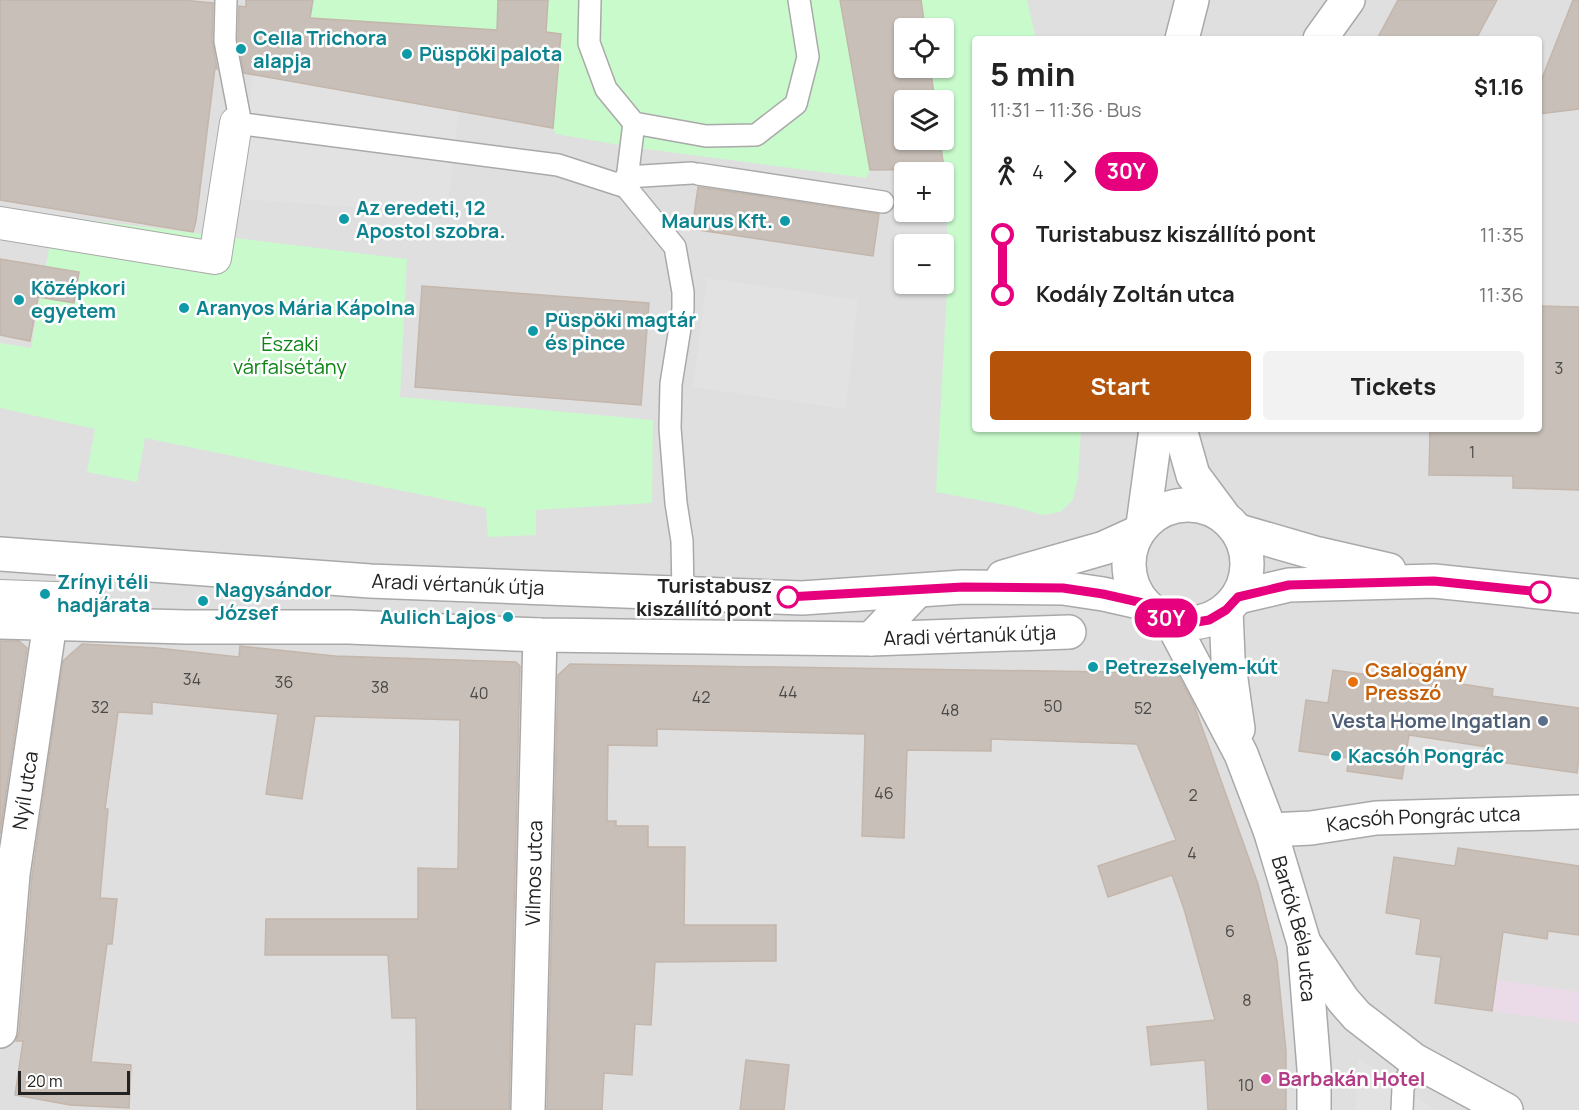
<!DOCTYPE html>
<meta charset="utf-8">
<style>
:root{--surface:#fff;--page:#f2f2f2;--text:#222;--muted:#767676;--accent:#b45309}
body{margin:0;font-family:Manrope,sans-serif;background:var(--page);color:var(--text);height:100vh;display:flex;flex-direction:column;font-size:22px;white-space:nowrap}
*{box-sizing:border-box;margin:0}
p{font-size:20px;color:var(--muted)}
.icon{flex:none;width:33px;height:33px;fill:none;stroke:currentColor;stroke-width:2;stroke-linecap:round;stroke-linejoin:round}
.map{position:relative;flex:1;overflow:hidden}
.panel{position:absolute;left:972px;top:36px;width:570px;height:396px;display:flex;flex-direction:column;background:var(--surface);border-radius:6px;box-shadow:0 2px 4px #0004}
.panel>*{flex:none}
.badge{padding:0 12px;border-radius:20px;font-size:21px;line-height:39px}
.fabs{position:absolute;left:894px;top:18px;display:grid;gap:12px}
.fabs a{display:grid;place-items:center;width:60px;height:60px;border-radius:6px;background:var(--surface);box-shadow:0 2px 4px #0004;font-size:30px}
.scale{position:absolute;left:18px;bottom:15px;width:112px;box-sizing:border-box;padding-left:6px;border:3px solid #222;border-top:0;font-size:16px;line-height:21px;white-space:nowrap;color:#222;-webkit-text-stroke:4px #fff;paint-order:stroke}
.map>.badge{position:absolute;translate:-50% -50%;box-shadow:0 0 0 3px #fff}
.legs{display:flex;align-items:center;gap:9px;height:66px;padding:0 18px;font-size:20px}
.legs p{margin-inline-start:auto}
.head{display:flex;align-items:center;justify-content:space-between;height:102px;padding:0 18px}
h1{font-size:33px;font-weight:700;line-height:45px}
.button{display:flex;gap:12px;margin-top:auto;padding:12px 18px}
.button a{flex:1;height:69px;border-radius:6px;background:var(--accent);color:#fff;font-size:24px;font-weight:700;line-height:69px;text-align:center}
.button a+a{background:var(--page);color:var(--text)}
ul{padding:0 18px;list-style:none}
li{display:flex;align-items:center;gap:21px;height:60px;font-size:22px}
li i{display:grid;place-items:center;width:9px;height:100%;margin:0 8px;background:currentColor}
li i::after{content:'';width:15px;height:15px;margin:-8px;border:4px solid;border-radius:50%;background:var(--surface)}
li p{margin-inline-start:auto}
li:first-child i{background:linear-gradient(#0000 50%,currentColor 0)}
li:last-child i{background:linear-gradient(currentColor 50%,#0000 0)}
.map>svg:first-child{display:block}
.residential{fill:#e0dfdf;fill-rule:evenodd}
.industrial{fill:#ebdbe8}
.park{fill:#c8facc}
.parking{fill:#e2e2e2}
.building{fill:#c7bfb8;stroke:#c4b6ab;stroke-width:1.5}
.lines{fill:none;stroke-linecap:round;stroke-linejoin:round}
.service-casing{stroke:#a9a9a9;stroke-width:24}
.pedestrian-casing{stroke:#a9a9a9;stroke-width:34}
.minor-casing{stroke:#a9a9a9;stroke-width:36}
.tertiary-casing{stroke:#a9a9a9;stroke-width:36}
.service{stroke:#fff;stroke-width:21}
.pedestrian{stroke:#fff;stroke-width:32}
.minor{stroke:#fff;stroke-width:33}
.tertiary{stroke:#fff;stroke-width:33}
.line-1-casing{stroke:#fff;stroke-width:14}
.line-1{stroke:#e6007e;stroke-width:9}
.culture-dot{fill:#0f9aa8;stroke:#fff;stroke-width:2}
.stop-1-dot{fill:#fff;stroke:#e6007e;stroke-width:3}
.food-dot{fill:#e8710a;stroke:#fff;stroke-width:2}
.service-dot{fill:#5c6f8a;stroke:#fff;stroke-width:2}
.hotel-dot{fill:#d1479c;stroke:#fff;stroke-width:2}
.labels{text-anchor:middle;stroke-width:5;stroke-linejoin:round;paint-order:stroke}
.number-label{font-size:16px;fill:#4b4948}
.culture-label{font-size:20px;font-weight:bold;fill:#0d838f;stroke:#fff;text-anchor:start}
.park-label{font-size:20px;fill:#0c8416;stroke:#fff}
.street-label{font-size:20px;fill:#222;stroke:#fff}
.stop-label{font-size:20px;font-weight:bold;fill:#222;stroke:#fff;text-anchor:end}
.food-label{font-size:20px;font-weight:bold;fill:#c56008;stroke:#fff;text-anchor:start}
.service-label{font-size:20px;font-weight:bold;fill:#4e5e75;stroke:#fff;text-anchor:end}
.hotel-label{font-size:20px;font-weight:bold;fill:#b23c85;stroke:#fff;text-anchor:start}
</style>
<div class="map">
<svg width="1579" height="1110" viewBox="0 0 1579 1110">
<rect width="100%" height="100%" fill="#f2efe9"/>
<path class="residential" d="M0,0H1579V1110H0ZM904,28H944V68H904ZM975,39H1539V429H975ZM904,100H944V140H904ZM904,172H944V212H904ZM904,244H944V284H904Z"/>
<path class="industrial" d="M1496,980L1579,992V1023L1492,1011Z"/>
<path class="park" d="M313,0H498L497,30L310,18Z
M548,0H840L870,170L866,178L631,147L556,134L553,128L561,34L546,32Z
M921,0H1027L1036,39H975V429H1081L1078,478L1073,500L1060,512L1043,515L1015,507L936,492L949,255L940,140H944V100H935L930,68H944V28H925Z
M55,216L407,259L400,397L653,420L652,503L536,510V535L488,537L486,508L145,438L137,482L87,472L95,429L0,408V343L31,348Z"/>
<path class="parking" d="M252,75L459,111L447,214L245,199Z
M707,278L858,300L846,409L693,387Z
M1358,1058L1436,1110H1355Z"/>
<path class="building" d="M0,0H183L213,3L212,41L217,69L215,68L196,221L193,232L0,200Z
M246,0H313L310,18L497,30L498,0H548L546,32L561,34L553,128L244,73L238,40L239,6L246,7Z
M840,0H921L925,28H904V68H930L935,100H904V140H940L944,169L870,170Z
M1398,0H1497L1476,39H1377Z
M1573,0H1579V109L1539,114V86Z
M698,187L879,214L873,256L692,229Z
M0,259L79,272L74,303L38,297L30,341L0,335Z
M422,286L649,303L641,405L415,387Z
M1539,306L1579,307V490L1513,488V476L1429,475L1430,429H1539Z
M0,641H19L27,648L0,834Z
M82,644L157,648L239,657L240,646L335,656L516,662L520,666L509,1110H417L416,1018H392L388,955H265L266,919H418V868L458,869L460,720L315,716L302,799L266,794L278,714L152,702V714L118,712L105,809H108L100,898L117,899L112,944H107L91,1062L131,1065L129,1108L70,1105L15,1095L23,1041H16L19,1033L32,876L63,661Z
M1409,663L1457,670L1455,683L1493,689L1492,696L1579,708V758L1577,773L1492,761L1494,748L1409,735L1402,779L1347,771L1349,758L1299,751L1306,700L1328,703L1333,670L1407,680Z
M570,664L1177,673L1194,705L1258,884L1277,961L1286,1051V1110H1208L1205,1060L1151,1065L1147,1027L1215,1020L1184,909L1172,875L1108,897L1098,866L1176,840L1137,744L991,739V751L907,750L904,838L862,836L865,734L657,729V746L608,745L607,821H616V826H648V847H685L684,925H776V961L655,962L651,1025L635,1024L632,1075L604,1073L602,1110H547L558,675Z
M1458,848L1579,866V935L1548,931L1547,939L1503,932L1492,1011L1435,1003L1441,957L1416,954L1421,919L1386,913L1394,857L1455,866Z
M746,1060L789,1065L784,1110H740Z"/>
<g class="lines">
<g class="service-casing">
<path id="service" d="M226,0L225,41L239,114L236,123L558,165L626,187L675,247L683,292V309L671,384L670,428L676,503L682,541L683,594
M590,0L589,43L606,89L634,123L706,136L756,135L796,104L808,57L799,0
M698,174L883,202
M626,177L692,173
M626,187L634,123
M1402,1110L1403,1088L1414,1060"/>
</g>
<g class="pedestrian-casing">
<path id="pedestrian" d="M0,223L215,258L236,123
M0,596L82,599L77,623"/>
</g>
<g class="minor-casing">
<g id="minor">
<path d="M1320,39L1348,0"/>
<path id="s1" d="M0,622L186,627H349L540,635L871,639L1069,632"/>
<path d="M871,639L917,591"/>
<path id="s2" d="M1270,830L1311,828L1376,818L1579,812"/>
<path d="M1304,943L1343,1000L1357,1016L1414,1060L1506,1110"/>
<path id="s3" d="M0,1031L13,874L50,623"/>
<path id="s4" d="M528,1110L540,635"/>
</g>
</g>
<g class="tertiary-casing">
<g id="tertiary">
<path d="M1182,39L1192,0"/>
<path d="M1180,429L1193,475L1222,514"/>
<circle cx="1188" cy="564" r="59"/>
<path d="M1143,525L1156,429"/>
<path d="M1239,531L1315,553L1389,570"/>
<path id="s5" d="M0,554L370,581L802,598L963,587L1063,588L1103,594L1143,603"/>
<path d="M1003,577L1104,548L1137,533"/>
<path d="M1238,597L1289,585L1434,581L1579,596"/>
<path d="M1226,610L1228,658L1238,729"/>
<path id="s6" d="M1171,621L1241,754L1270,830L1304,943L1314,1069V1110"/>
</g>
</g>
<use href="#service" class="service"/>
<use href="#pedestrian" class="pedestrian"/>
<use href="#minor" class="minor"/>
<use href="#tertiary" class="tertiary"/>
</g>
<g class="lines">
<g class="line-1-casing">
<path id="line-1" d="M788,597L963,587L1063,588L1103,594L1143,603L1156,614L1171,621L1191,623L1209,620L1226,610L1238,597L1289,585L1434,581L1540,592"/>
</g>
<use href="#line-1" class="line-1"/>
</g>
<g class="culture-dot">
<circle cx="241" cy="49" r="6"/>
<circle cx="407" cy="54" r="6"/>
<circle cx="344" cy="219" r="6"/>
<circle cx="785" cy="221" r="6"/>
<circle cx="19" cy="300" r="6"/>
<circle cx="184" cy="308" r="6"/>
<circle cx="533" cy="331" r="6"/>
<circle cx="45" cy="594" r="6"/>
<circle cx="203" cy="601" r="6"/>
<circle cx="508" cy="617" r="6"/>
<circle cx="1093" cy="667" r="6"/>
<circle cx="1336" cy="756" r="6"/>
</g>
<g class="stop-1-dot">
<circle cx="1540" cy="592" r="10"/>
<circle cx="788" cy="597" r="10"/>
</g>
<circle class="food-dot" cx="1353" cy="682" r="6"/>
<circle class="service-dot" cx="1543" cy="721" r="6"/>
<circle class="hotel-dot" cx="1266" cy="1079" r="6"/>
<g class="labels">
<g class="number-label">
<text x="1559" y="374">3</text>
<text x="1472" y="458">1</text>
<text x="192" y="685">34</text>
<text x="284" y="688">36</text>
<text x="380" y="693">38</text>
<text x="788" y="698">44</text>
<text x="479" y="699">40</text>
<text x="701" y="703">42</text>
<text x="1053" y="712">50</text>
<text x="100" y="713">32</text>
<text x="1143" y="714">52</text>
<text x="950" y="716">48</text>
<text x="884" y="799">46</text>
<text x="1193" y="801">2</text>
<text x="1192" y="859">4</text>
<text x="1230" y="937">6</text>
<text x="1247" y="1006">8</text>
<text x="1246" y="1091">10</text>
</g>
<g class="culture-label">
<text x="253" y="45">Cella Trichora<tspan x="253" dy="23">alapja</tspan></text>
<text x="419" y="61">Püspöki palota</text>
<text x="356" y="215">Az eredeti, 12<tspan x="356" dy="23">Apostol szobra.</tspan></text>
<text x="773" y="228" text-anchor="end">Maurus Kft.</text>
<text x="31" y="295">Középkori<tspan x="31" dy="23">egyetem</tspan></text>
<text x="196" y="315">Aranyos Mária Kápolna</text>
<text x="545" y="327">Püspöki magtár<tspan x="545" dy="23">és pince</tspan></text>
<text x="57" y="589">Zrínyi téli<tspan x="57" dy="23">hadjárata</tspan></text>
<text x="215" y="597">Nagysándor<tspan x="215" dy="23">József</tspan></text>
<text x="496" y="624" text-anchor="end">Aulich Lajos</text>
<text x="1105" y="674">Petrezselyem-kút</text>
<text x="1348" y="763">Kacsóh Pongrác</text>
</g>
<g class="park-label">
<text x="290" y="351">Északi<tspan x="290" dy="23">várfalsétány</tspan></text>
</g>
<g class="street-label">
<text dy="7" stroke="none"><textPath href="#s5" startOffset="459">Aradi vértanúk útja</textPath></text>
<text dy="7" stroke="none"><textPath href="#s1" startOffset="970">Aradi vértanúk útja</textPath></text>
<text dy="7" stroke="none"><textPath href="#s3" startOffset="242">Nyíl utca</textPath></text>
<text dy="7" stroke="none"><textPath href="#s2" startOffset="154">Kacsóh Pongrác utca</textPath></text>
<text dy="7" stroke="none"><textPath href="#s4" startOffset="237">Vilmos utca</textPath></text>
<text dy="7" stroke="none"><textPath href="#s6" startOffset="334">Bartók Béla utca</textPath></text>
</g>
<g class="stop-label">
<text x="772" y="593">Turistabusz<tspan x="772" dy="23">kiszállító pont</tspan></text>
</g>
<g class="food-label">
<text x="1365" y="677">Csalogány<tspan x="1365" dy="23">Presszó</tspan></text>
</g>
<g class="service-label">
<text x="1531" y="728">Vesta Home Ingatlan</text>
</g>
<g class="hotel-label">
<text x="1278" y="1086">Barbakán Hotel</text>
</g>
</g>
</svg>
<div class="fabs">
<a><svg class="icon" aria-label="locate" viewBox="0 0 24 24"><circle cx="12" cy="12" r="6"/><path d="M12 2v4M12 18v4M2 12h4M18 12h4"/></svg></a>
<a><svg class="icon" aria-label="layers" viewBox="0 0 24 24"><path d="M12 4l9 5-9 5-9-5zM3 14l9 5 9-5"/></svg></a>
<a>+</a>
<a>−</a>
</div>
<div class="scale">20 m</div>
<b class="badge" style="left:1166px;top:618px;background:#e6007e;color:#fff">30Y</b>
<section class="panel">
<div class="head"><div><h1>5 min</h1><p>11:31 – 11:36 · Bus</p></div><b>$1.16</b></div>
<div class="legs"><svg class="icon" aria-label="walk" viewBox="0 0 24 24"><circle cx="13" cy="4" r="2"/><path d="M13 8l-2 6 4 7M11 14l-3 7M7 12l3-4h3l4 4"/></svg>4<svg class="icon" aria-label="forward" viewBox="0 0 24 24"><path d="M9 5l7 7-7 7"/></svg><b class="badge" style="background:#e6007e;color:#fff">30Y</b></div>
<ul>
<li><i style="color:#e6007e"></i><b>Turistabusz kiszállító pont</b><p>11:35</p></li>
<li><i style="color:#e6007e"></i><b>Kodály Zoltán utca</b><p>11:36</p></li>
</ul>
<div class="button"><a>Start</a><a>Tickets</a></div>
</section>
</div>
